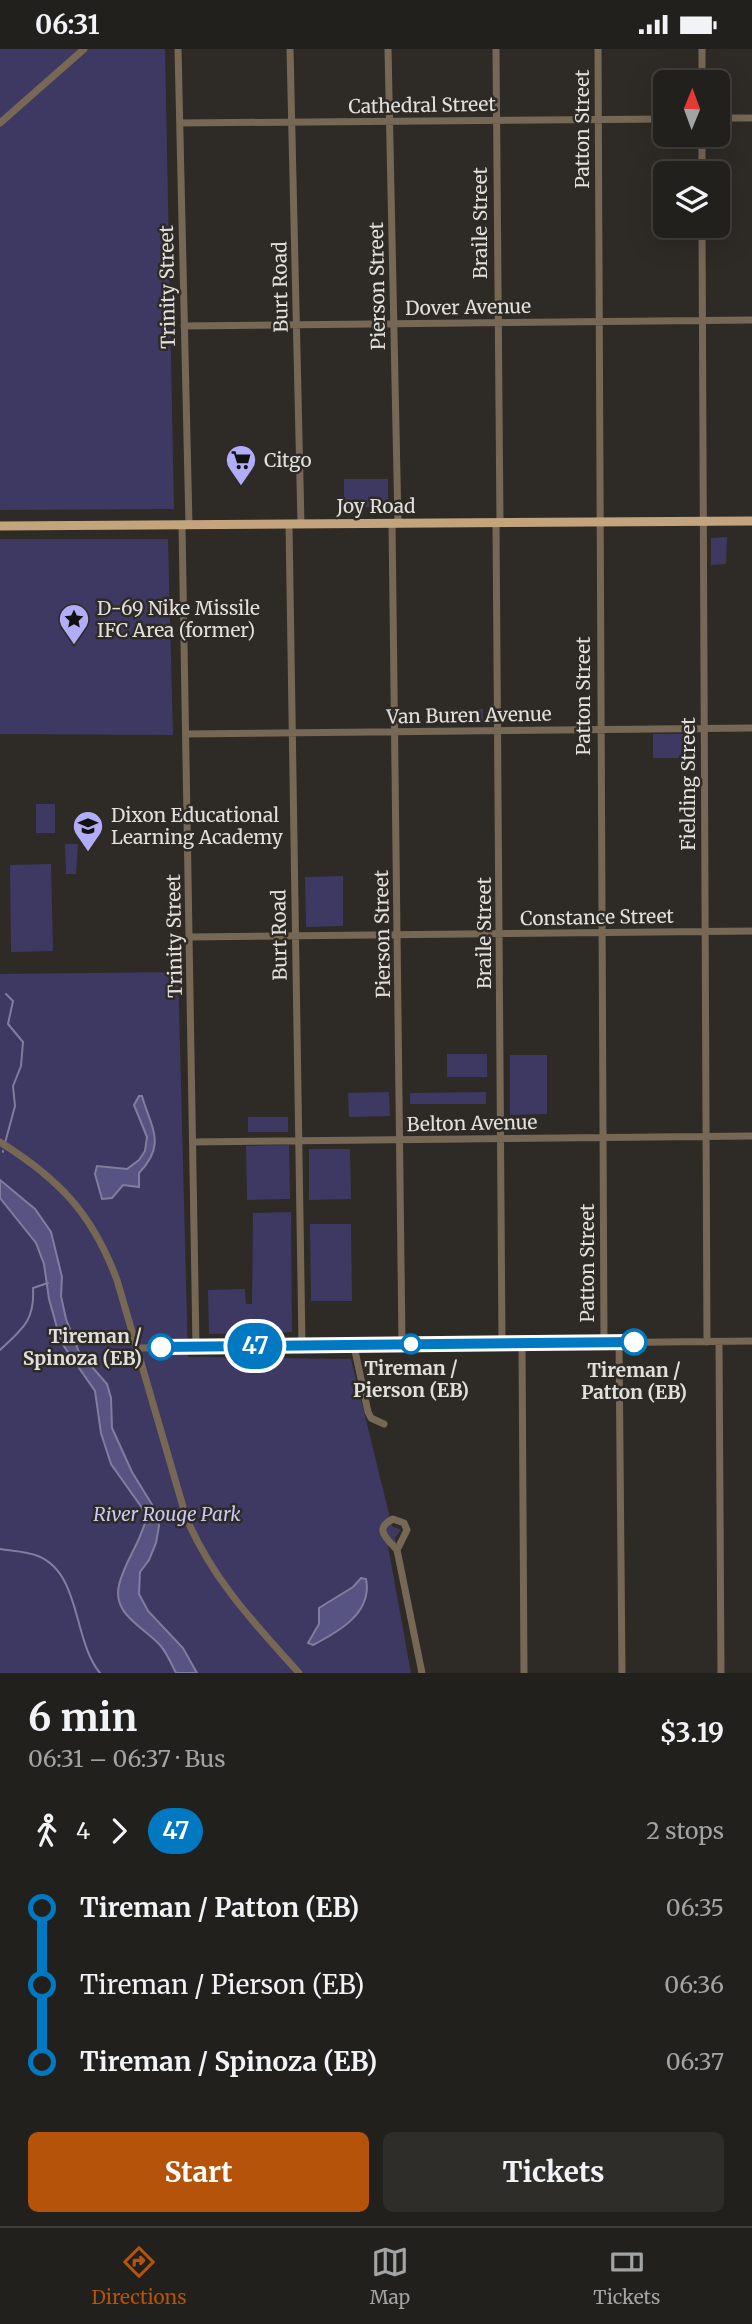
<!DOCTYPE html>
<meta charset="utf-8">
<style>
:root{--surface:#22201c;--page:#2e2d29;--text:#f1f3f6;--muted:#a2a3a3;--line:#3f3e3b;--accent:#b45309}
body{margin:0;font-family:Merriweather,serif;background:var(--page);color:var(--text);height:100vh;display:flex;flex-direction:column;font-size:26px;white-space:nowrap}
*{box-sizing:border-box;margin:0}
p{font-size:23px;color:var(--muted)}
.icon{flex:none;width:38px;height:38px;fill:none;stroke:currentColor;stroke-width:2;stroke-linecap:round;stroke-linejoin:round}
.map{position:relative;height:1624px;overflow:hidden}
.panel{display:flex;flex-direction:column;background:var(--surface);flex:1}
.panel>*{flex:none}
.badge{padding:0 14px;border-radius:23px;font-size:24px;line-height:46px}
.needle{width:46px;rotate:1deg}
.tools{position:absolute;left:653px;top:21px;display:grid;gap:14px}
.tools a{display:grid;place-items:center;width:77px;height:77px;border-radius:10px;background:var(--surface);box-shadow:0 7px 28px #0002,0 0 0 2px var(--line);font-size:35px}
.map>.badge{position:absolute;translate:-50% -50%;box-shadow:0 0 0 4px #fff}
.legs{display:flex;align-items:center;gap:10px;height:77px;padding:0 28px;font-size:23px}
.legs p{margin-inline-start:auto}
.head{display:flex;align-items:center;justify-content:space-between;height:119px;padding:0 28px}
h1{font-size:38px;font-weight:700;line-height:52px}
.action{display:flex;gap:14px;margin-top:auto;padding:14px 28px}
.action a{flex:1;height:80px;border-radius:10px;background:var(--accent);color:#fff;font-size:28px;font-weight:700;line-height:80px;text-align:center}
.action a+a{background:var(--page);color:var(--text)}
ul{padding:0 28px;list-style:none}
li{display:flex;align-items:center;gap:24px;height:77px;font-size:26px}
li i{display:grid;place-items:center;width:10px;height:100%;margin:0 9px;background:currentColor}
li i::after{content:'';width:18px;height:18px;margin:-9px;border:5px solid;border-radius:50%;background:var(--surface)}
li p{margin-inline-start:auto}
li:first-child i{background:linear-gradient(#0000 50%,currentColor 0)}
li:last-child i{background:linear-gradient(currentColor 50%,#0000 0)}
.status{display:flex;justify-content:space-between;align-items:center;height:49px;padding:0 35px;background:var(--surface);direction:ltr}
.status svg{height:19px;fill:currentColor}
.dock{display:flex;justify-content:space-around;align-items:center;height:98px;border-top:2px solid var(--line);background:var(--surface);font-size:19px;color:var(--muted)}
.dock a{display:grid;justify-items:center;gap:4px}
.dock .current{color:var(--accent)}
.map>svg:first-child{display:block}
.green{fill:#3d3962}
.water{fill:#575383;stroke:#817d9e;stroke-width:2}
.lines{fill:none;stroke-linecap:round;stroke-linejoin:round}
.stream{stroke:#817d9e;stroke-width:2}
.minor{stroke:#776855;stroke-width:7}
.major{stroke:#c3a47c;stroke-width:9}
.line-1-casing{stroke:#fff;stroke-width:16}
.line-1{stroke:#0079c2;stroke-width:10}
.stop-1-dot{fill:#fff;stroke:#0079c2;stroke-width:3.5}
.labels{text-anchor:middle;stroke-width:5;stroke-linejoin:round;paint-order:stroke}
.street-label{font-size:19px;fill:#e2e0dc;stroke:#2e2a25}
.poi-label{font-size:19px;fill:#e2e0dc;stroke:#2e2a25;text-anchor:start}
.stop-label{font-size:19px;font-weight:bold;fill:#e2e0dc;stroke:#2e2a25}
.park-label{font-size:19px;font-style:italic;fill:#cac8f7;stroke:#2e2a25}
</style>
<div class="status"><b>06:31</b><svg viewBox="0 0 49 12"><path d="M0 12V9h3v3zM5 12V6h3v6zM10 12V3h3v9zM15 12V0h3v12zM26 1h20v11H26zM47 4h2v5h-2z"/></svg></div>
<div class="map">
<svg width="752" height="1624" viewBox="0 0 752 1624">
<rect width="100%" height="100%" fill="#2e2a25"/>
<path class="green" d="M0,0H165L174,460L0,461Z
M344,430H388V458H344Z
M727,488L726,515L711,516V489Z
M0,490H168L173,686L0,685Z
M446,660H483V673H446Z
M653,685H691V709H653Z
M36,755H55V784H36Z
M65,795H78L76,825H66Z
M51,815L53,902L11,903L10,816Z
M343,827V877L306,878L305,828Z
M178,919L188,1308L351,1310L392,1477L401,1481L395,1489L397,1496L388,1497L411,1624H0V925L177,923Z
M447,1005H487V1028H447Z
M510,1006H547V1065L510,1066Z
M389,1043L390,1067L349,1068L348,1044Z
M486,1043V1055H410V1044Z
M248,1068H288V1083H248Z
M289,1096L290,1150L247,1151L246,1097Z
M309,1100H350L351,1150L309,1151Z
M291,1163L292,1283L209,1285L208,1241L245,1240L246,1255H252L253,1164Z
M310,1175H351L352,1252H311Z"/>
<path class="water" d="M139,1047H142C151,1079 167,1095 139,1124V1138L123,1136L112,1149L102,1150L95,1125L97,1117L127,1120L139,1111L145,1102L147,1088L134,1056Z
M0,1131L35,1160L51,1183L62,1228L61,1247L66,1270L79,1303L107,1335L111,1349L112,1379L132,1423L156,1462L159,1477L156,1494L149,1511L140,1523L139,1545L148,1562L183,1599L197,1624H176C171,1614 167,1604 160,1596C144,1578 112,1566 119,1536C125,1511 142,1492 147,1466L111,1415L101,1384L95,1342L61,1293L49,1250L44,1215L36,1194L0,1149Z
M361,1529L366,1530C373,1564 338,1583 313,1596L308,1594L319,1575V1559L353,1538Z"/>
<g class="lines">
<path class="stream" d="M5,1094L15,1057L13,1037L21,1017L23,993L8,975L13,952L6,945
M3,1103V1102
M0,1301C22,1280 35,1272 33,1239L48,1234
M0,1500C12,1502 26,1502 38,1507C81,1524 73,1592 100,1624"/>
<path class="minor" d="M178,0L189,476
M290,0L301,475
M388,0L398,474
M496,0L500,474
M598,0L604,1294
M702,33V0
M718,69H752
M0,74L84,0
M180,74L665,70
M702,86V124
M702,177L707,1293
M184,277L752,271
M392,474L402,1295
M496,474L502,1294
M289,475L302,1296
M182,476L196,1298
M186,685L752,679
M190,888L752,882
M0,1093C59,1130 92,1164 117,1231L186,1468C212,1530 254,1574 299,1624
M193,1093L752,1087
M619,1293L622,1624
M719,1293L721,1624
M522,1294L524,1624
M354,1297L368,1363L371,1369L384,1375
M136,1299L752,1292
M393,1470L404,1474L407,1481L397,1501C389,1491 372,1480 393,1470Z
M397,1501L422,1624"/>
<path class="major" d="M0,477L752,472"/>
</g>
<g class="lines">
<g class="line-1-casing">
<path id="line-1" d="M161,1298L634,1293"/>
</g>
<use href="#line-1" class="line-1"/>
</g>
<defs>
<g id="supermarket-pin" transform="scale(1.575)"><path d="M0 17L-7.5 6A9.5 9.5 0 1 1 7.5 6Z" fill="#b2adf9" stroke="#2e2a25"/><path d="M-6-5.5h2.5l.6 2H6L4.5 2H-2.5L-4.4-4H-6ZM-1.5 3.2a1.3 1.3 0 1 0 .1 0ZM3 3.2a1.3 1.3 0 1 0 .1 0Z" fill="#111"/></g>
<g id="sight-pin" transform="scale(1.575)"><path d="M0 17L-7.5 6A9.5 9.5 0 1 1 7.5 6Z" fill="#b2adf9" stroke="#2e2a25"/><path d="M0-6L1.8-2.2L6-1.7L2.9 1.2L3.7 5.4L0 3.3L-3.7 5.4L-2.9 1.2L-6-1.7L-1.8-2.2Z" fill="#111"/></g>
<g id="school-pin" transform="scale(1.575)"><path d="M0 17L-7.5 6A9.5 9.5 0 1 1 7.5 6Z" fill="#b2adf9" stroke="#2e2a25"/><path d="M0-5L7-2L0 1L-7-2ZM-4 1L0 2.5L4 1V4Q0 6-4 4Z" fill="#111"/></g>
</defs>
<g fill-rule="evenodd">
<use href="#supermarket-pin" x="241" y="411"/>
<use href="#sight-pin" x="74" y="570"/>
<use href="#school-pin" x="88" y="777"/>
</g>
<g class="stop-1-dot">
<circle cx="634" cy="1293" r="12"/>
<circle cx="411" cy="1295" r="9"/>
<circle cx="161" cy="1298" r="12"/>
</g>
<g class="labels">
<g class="street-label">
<text transform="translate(422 56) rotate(-1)" y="7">Cathedral Street</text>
<text transform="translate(582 80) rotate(-90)" y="7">Patton Street</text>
<text transform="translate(480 174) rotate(-90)" y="7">Braile Street</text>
<text transform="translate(377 237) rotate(-91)" y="7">Pierson Street</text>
<text transform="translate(167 238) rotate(-91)" y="7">Trinity Street</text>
<text transform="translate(280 238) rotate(-91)" y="7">Burt Road</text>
<text transform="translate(468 258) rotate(-1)" y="7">Dover Avenue</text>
<text x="376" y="464">Joy Road</text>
<text transform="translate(583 647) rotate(-90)" y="7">Patton Street</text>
<text transform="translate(469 666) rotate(-1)" y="7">Van Buren Avenue</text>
<text transform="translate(688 735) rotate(-90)" y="7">Fielding Street</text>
<text transform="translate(597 868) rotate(-1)" y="7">Constance Street</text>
<text transform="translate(484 884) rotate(-90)" y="7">Braile Street</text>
<text transform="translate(382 885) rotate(-91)" y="7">Pierson Street</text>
<text transform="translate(279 886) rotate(-91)" y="7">Burt Road</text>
<text transform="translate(174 887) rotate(-91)" y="7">Trinity Street</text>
<text transform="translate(472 1074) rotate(-1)" y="7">Belton Avenue</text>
<text transform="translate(587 1214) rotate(-90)" y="7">Patton Street</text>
</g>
<g class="poi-label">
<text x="264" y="418">Citgo</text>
<text x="97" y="566">D-69 Nike Missile<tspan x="97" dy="22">IFC Area (former)</tspan></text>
<text x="111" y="773">Dixon Educational<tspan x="111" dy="22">Learning Academy</tspan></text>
</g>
<g class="stop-label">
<text x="142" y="1294" text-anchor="end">Tireman /<tspan x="142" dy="22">Spinoza (EB)</tspan></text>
<text x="411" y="1326">Tireman /<tspan x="411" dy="22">Pierson (EB)</tspan></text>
<text x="634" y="1328">Tireman /<tspan x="634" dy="22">Patton (EB)</tspan></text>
</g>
<g class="park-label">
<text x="167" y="1472">River Rouge Park</text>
</g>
</g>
</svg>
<div class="tools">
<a><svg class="needle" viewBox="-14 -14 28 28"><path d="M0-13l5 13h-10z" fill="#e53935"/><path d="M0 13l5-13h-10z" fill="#a2a3a3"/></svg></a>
<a><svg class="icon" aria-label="layers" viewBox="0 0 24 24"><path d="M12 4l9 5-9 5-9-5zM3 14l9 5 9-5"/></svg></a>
</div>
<b class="badge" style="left:255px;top:1297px;background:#0079c2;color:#fff">47</b>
</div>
<section class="panel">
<div class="head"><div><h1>6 min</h1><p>06:31 – 06:37 · Bus</p></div><b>$3.19</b></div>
<div class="legs"><svg class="icon" aria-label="walk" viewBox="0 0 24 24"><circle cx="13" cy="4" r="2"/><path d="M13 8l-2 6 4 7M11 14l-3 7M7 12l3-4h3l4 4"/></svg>4<svg class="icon" aria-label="forward" viewBox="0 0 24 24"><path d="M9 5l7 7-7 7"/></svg><b class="badge" style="background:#0079c2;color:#fff">47</b><p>2 stops</p></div>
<ul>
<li><i style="color:#0079c2"></i><b>Tireman / Patton (EB)</b><p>06:35</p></li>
<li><i style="color:#0079c2"></i><span>Tireman / Pierson (EB)</span><p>06:36</p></li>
<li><i style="color:#0079c2"></i><b>Tireman / Spinoza (EB)</b><p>06:37</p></li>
</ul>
<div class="action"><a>Start</a><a>Tickets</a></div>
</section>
<nav class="dock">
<a class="current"><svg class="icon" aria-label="directions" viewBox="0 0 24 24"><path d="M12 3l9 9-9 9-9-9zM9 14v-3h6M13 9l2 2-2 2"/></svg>Directions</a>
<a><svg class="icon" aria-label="map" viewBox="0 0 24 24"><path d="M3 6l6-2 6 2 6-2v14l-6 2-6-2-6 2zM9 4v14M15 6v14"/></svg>Map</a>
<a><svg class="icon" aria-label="tickets" viewBox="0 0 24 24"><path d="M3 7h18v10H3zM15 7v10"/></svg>Tickets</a>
</nav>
